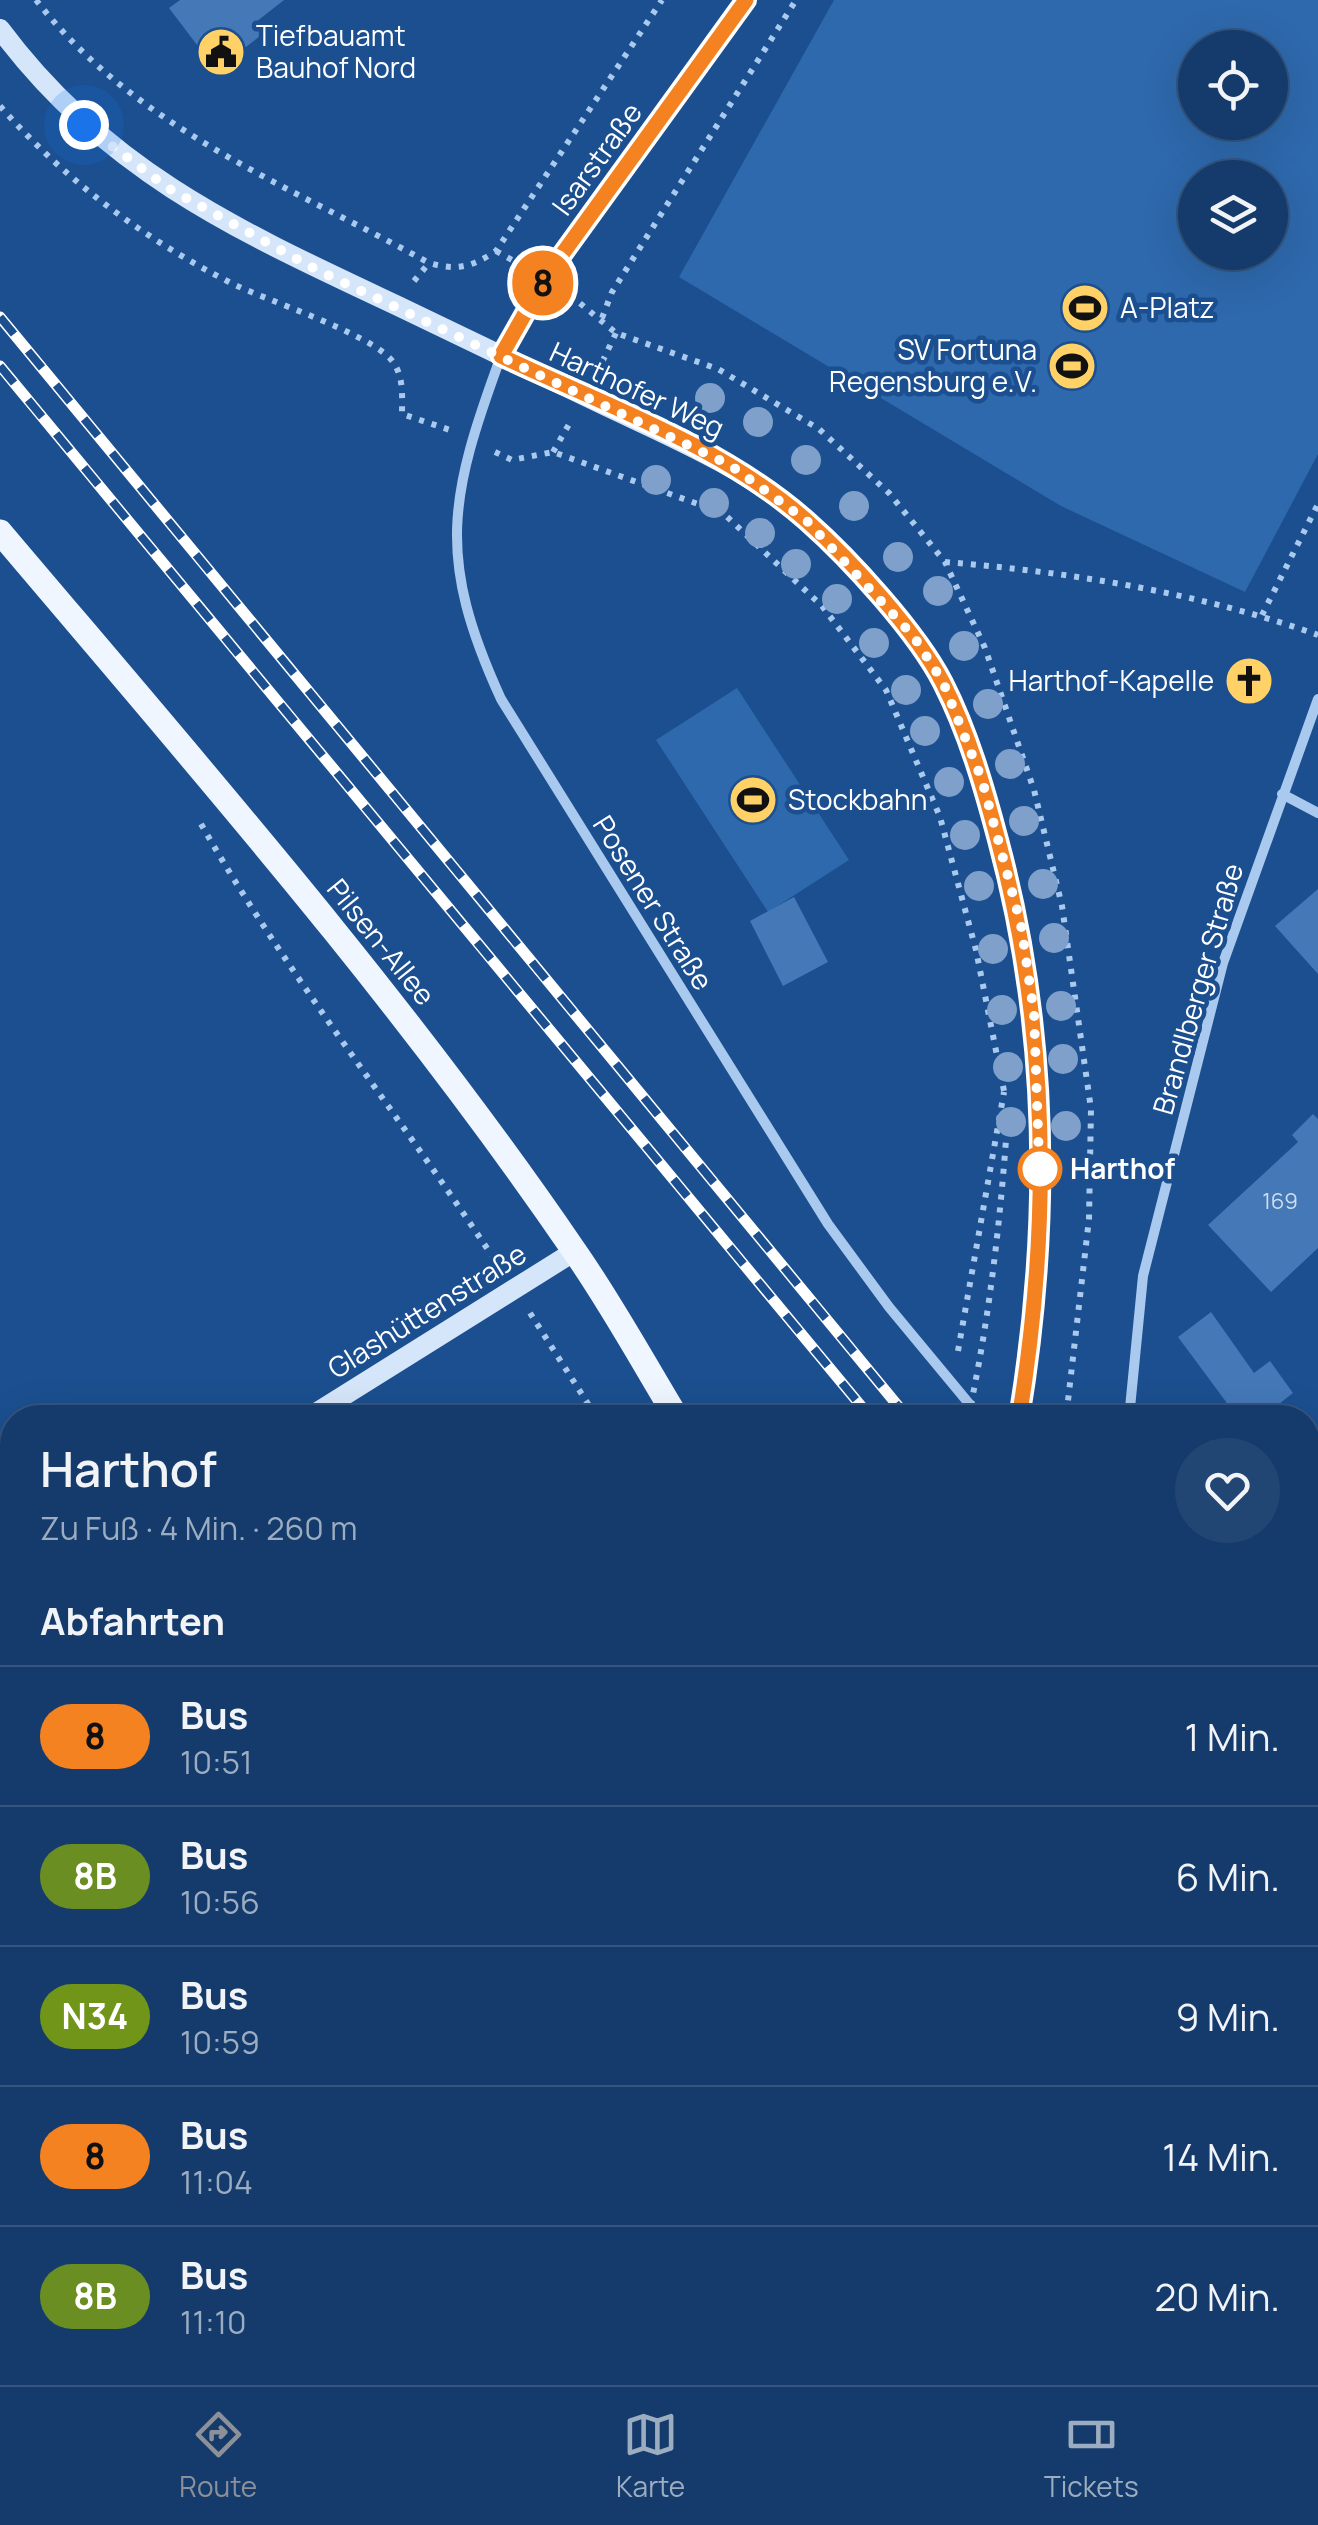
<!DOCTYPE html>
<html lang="de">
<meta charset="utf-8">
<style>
:root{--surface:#143b6b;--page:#214673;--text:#f1f3f6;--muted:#9dadc1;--line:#33557e;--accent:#8c9099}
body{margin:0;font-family:Manrope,sans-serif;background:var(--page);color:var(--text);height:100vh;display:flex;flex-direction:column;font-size:38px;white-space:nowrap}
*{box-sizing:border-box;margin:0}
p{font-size:32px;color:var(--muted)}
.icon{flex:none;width:55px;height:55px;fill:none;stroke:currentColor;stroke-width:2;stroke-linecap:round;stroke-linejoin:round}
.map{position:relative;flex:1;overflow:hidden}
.panel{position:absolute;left:0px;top:1405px;width:1320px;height:980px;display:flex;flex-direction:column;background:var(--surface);border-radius:40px 40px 0 0;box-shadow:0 10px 40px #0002,0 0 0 2px var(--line)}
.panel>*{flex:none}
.badge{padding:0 20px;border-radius:32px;font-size:35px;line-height:65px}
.fabs{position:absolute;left:1178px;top:30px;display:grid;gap:20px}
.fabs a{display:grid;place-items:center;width:110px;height:110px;border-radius:50%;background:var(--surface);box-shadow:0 10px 40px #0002,0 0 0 2px var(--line);font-size:50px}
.you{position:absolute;width:50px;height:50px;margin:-25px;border:8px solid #fff;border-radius:50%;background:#1a73e8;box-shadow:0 0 0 15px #1a73e833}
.map>.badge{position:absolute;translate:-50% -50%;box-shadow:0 0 0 5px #fff}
h2{padding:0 40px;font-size:38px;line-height:90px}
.round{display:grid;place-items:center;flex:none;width:105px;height:105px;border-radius:52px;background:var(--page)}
.summary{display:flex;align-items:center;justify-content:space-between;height:170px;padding:0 40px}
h1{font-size:48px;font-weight:600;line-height:75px}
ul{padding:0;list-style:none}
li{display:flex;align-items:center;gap:30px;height:140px;padding:0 40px;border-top:2px solid var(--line)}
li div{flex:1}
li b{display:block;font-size:38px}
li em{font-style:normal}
li .badge{min-width:110px;font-weight:700;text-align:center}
.menu{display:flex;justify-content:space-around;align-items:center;height:140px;border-top:2px solid var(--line);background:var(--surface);font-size:28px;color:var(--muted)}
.menu a{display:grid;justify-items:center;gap:5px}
.menu .current{color:var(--accent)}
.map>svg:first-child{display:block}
.green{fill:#2e69ad;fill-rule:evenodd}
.building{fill:#4478b7}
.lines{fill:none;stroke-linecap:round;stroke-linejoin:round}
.path{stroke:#a9c9ee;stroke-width:6;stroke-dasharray:5 8;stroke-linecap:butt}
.street{stroke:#a9c9ee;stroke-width:10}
.secondary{stroke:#d6e6fa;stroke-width:20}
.primary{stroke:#f0f6ff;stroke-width:25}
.rail-casing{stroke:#fff;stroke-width:11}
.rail{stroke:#1b4f8f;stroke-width:8;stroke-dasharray:22;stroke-linecap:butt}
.path-bridge{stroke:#a9c9ee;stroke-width:6;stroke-dasharray:5 8;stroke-linecap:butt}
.tree{fill:#7ea0ca}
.line-casing{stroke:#fff;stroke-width:22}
.line{stroke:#f58220;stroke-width:15}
.walk{stroke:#fff;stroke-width:10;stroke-dasharray:0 18}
.stop-dot{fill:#fff;stroke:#f58220;stroke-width:5}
.labels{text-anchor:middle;stroke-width:9;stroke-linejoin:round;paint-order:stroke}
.number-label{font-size:22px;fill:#d0dded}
.poi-label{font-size:28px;fill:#fff;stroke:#1b4f8f;text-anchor:start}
.street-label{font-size:28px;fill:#fff;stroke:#1b4f8f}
.stop-label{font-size:28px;font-weight:bold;fill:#fff;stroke:#1b4f8f;text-anchor:start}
</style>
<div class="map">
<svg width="1318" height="2385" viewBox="0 0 1318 2385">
<rect width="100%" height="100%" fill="#1b4f8f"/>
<path class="green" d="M834,0H1318V454L1245,592L1061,506L679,277ZM1195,48H1270V122H1195ZM1195,178H1270V252H1195Z
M737,688L849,860L768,912L656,740Z
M333,2373V2372L403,2373L387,2385H322Z"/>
<path class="building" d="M180,0H284L256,22L264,33L216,70L169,8Z
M1318,889V974L1275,926Z
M794,897L828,962L783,986L750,921Z
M1313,1114L1318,1119V1248L1271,1292L1208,1225L1298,1142L1292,1135Z
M1211,1312L1254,1373L1270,1361L1293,1393L1261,1418H1238L1178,1337Z
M504,1407L511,1418H488Z
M1308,1451L1318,1464V1526L1308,1535Z
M1318,1577V1631L1308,1617V1585Z
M12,2294V2354L0,2343V2309Z
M34,2372H176L166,2385H49Z
M1017,2372H1144L1155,2385H1002Z"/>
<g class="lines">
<path class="path" d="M36,0C136,129 290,186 429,263C457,271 472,267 496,251L662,0
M0,106C65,180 141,237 229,282C264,300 373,334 393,362C404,377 402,397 402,414L453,431
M496,251L521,265
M414,281L429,263
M570,295L616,333L718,369L819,429L889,493L945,562L985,648L1034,790L1062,906L1091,1109L1089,1219L1066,1418
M602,318L612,292L796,0
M597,373L616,333
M495,452L512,460L553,452L723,513L822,606L886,690L940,817L976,950L1004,1091
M553,452L572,419
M945,562C1070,572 1200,593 1318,635
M1262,615L1318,504
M201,824C289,978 401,1117 498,1265
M530,1313L597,1418
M958,1351L1004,1092
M1308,2007L1318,2019
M1308,2329L1318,2342
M418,2385L434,2372
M584,2385L596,2372"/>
<path class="street" d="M501,356C449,498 436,557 501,699L828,1224L889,1307L981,1418
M1282,794L1318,813
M1129,1418L1143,1276L1223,963L1318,699
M1308,1805L1318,1817"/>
<path class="secondary" d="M0,29C106,172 241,232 398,306C467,339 537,373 606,406C676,439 747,469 806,520C850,558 916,631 942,682C968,729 983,784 997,836C1048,1027 1052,1223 1019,1418
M501,356L545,278L746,0
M308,1418L575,1251
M0,1611L12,1603
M509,2385L521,2372"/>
<path class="primary" d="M0,532C198,766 400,996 573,1249C611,1303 643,1362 677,1418
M1308,2210L1318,2223"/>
<g class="rail-casing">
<path id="rail" d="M0,317L908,1418
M0,366L871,1418
M1308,1902L1318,1915
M1308,1939L1318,1952"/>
</g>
<use href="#rail" class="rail"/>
<path class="path-bridge" d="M968,1418C990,1317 1001,1215 1008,1112"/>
</g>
<g class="tree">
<circle cx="710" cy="398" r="15"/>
<circle cx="758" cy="422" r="15"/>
<circle cx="806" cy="460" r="15"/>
<circle cx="656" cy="480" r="15"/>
<circle cx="714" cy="503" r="15"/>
<circle cx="854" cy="506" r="15"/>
<circle cx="760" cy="533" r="15"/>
<circle cx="898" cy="557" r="15"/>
<circle cx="796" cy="564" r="15"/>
<circle cx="938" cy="591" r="15"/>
<circle cx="837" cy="599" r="15"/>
<circle cx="874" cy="643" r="15"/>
<circle cx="964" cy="646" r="15"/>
<circle cx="906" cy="690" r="15"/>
<circle cx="988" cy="704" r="15"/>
<circle cx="925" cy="731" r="15"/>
<circle cx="1010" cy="764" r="15"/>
<circle cx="949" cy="782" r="15"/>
<circle cx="1024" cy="821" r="15"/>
<circle cx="965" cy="835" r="15"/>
<circle cx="1043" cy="884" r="15"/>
<circle cx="979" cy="886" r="15"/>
<circle cx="1054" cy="938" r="15"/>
<circle cx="993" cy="949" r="15"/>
<circle cx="1061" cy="1006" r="15"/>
<circle cx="1002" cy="1010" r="15"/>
<circle cx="1063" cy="1059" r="15"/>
<circle cx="1008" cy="1067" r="15"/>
<circle cx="1011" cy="1122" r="15"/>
<circle cx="1066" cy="1126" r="15"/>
</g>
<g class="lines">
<g class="line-casing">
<path id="line" d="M746,0L545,278L501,356C604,405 721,445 807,521C850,559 917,632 943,683C968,732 984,787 998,840C1049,1029 1051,1225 1019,1418"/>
</g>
<use href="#line" class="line"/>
<path class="walk" d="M84,125L168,188L317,270L730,465L807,521L914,637L943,682L982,780L1021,925L1034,1013L1040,1188V1169"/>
</g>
<defs>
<g id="civic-disc" transform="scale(2.5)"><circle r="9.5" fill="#ffd166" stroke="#1b4f8f"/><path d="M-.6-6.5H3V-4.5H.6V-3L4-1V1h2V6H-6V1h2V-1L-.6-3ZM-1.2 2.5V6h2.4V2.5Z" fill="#111"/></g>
<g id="stadium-disc" transform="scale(2.5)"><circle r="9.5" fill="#ffd166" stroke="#1b4f8f"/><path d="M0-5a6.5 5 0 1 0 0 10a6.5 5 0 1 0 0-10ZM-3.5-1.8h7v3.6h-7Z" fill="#111"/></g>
<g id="church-disc" transform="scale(2.5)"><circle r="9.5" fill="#ffd166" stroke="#1b4f8f"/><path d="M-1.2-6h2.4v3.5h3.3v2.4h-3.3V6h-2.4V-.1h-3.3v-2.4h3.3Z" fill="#111"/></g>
</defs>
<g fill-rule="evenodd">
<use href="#civic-disc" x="221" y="52"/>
<use href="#stadium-disc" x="1085" y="308"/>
<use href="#stadium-disc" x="1072" y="366"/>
<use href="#church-disc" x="1249" y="681"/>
<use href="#stadium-disc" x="753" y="800"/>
</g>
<circle class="stop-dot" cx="1040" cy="1169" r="20"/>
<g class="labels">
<g class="number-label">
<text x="1280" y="1209">169</text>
</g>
<g class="poi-label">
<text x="256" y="46">Tiefbauamt<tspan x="256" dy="32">Bauhof Nord</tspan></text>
<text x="1120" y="318">A-Platz</text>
<text x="1037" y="360" text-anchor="end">SV Fortuna<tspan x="1037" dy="32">Regensburg e.V.</tspan></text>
<text x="1214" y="691" text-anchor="end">Harthof-Kapelle</text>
<text x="788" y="810">Stockbahn</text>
</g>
<g class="street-label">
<text transform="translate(597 159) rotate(-54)" y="10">Isarstraße</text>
<text transform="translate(637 390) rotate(25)" y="10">Harthofer Weg</text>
<text transform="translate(653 903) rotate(58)" y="10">Posener Straße</text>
<text transform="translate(381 942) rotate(51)" y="10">Pilsen-Allee</text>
<text transform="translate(1198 989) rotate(-74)" y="10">Brandlberger Straße</text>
<text transform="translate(427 1311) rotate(-32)" y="10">Glashüttenstraße</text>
</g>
<g class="stop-label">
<text x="1070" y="1179">Harthof</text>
</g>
</g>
</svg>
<div class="fabs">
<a><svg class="icon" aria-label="locate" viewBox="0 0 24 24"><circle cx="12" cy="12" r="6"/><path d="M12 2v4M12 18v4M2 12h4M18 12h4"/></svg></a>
<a><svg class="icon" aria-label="layers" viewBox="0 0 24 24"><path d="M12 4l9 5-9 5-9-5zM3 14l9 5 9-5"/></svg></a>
</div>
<div class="you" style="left:84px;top:125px"></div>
<b class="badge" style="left:543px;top:283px;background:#f58220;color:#111">8</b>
<section class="panel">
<div class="summary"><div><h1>Harthof</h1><p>Zu Fuß · 4 Min. · 260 m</p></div><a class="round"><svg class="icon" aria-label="heart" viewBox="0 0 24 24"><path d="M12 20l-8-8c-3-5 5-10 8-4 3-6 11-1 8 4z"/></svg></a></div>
<h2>Abfahrten</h2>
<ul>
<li><span class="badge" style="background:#f58220;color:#111">8</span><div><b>Bus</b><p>10:51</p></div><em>1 Min.</em></li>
<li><span class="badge" style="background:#6b8e23;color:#fff">8B</span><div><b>Bus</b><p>10:56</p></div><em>6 Min.</em></li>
<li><span class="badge" style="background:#719519;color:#fff">N34</span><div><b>Bus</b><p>10:59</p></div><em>9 Min.</em></li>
<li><span class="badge" style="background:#f58220;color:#111">8</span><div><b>Bus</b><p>11:04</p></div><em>14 Min.</em></li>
<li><span class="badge" style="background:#6b8e23;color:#fff">8B</span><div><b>Bus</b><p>11:10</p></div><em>20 Min.</em></li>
</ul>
</section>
</div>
<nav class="menu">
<a class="current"><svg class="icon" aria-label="directions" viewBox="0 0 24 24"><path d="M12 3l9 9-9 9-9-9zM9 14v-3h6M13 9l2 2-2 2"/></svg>Route</a>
<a><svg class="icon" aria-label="map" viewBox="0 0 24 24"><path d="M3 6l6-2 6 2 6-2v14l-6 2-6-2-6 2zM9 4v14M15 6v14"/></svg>Karte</a>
<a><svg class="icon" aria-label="tickets" viewBox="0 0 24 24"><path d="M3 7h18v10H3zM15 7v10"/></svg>Tickets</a>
</nav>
